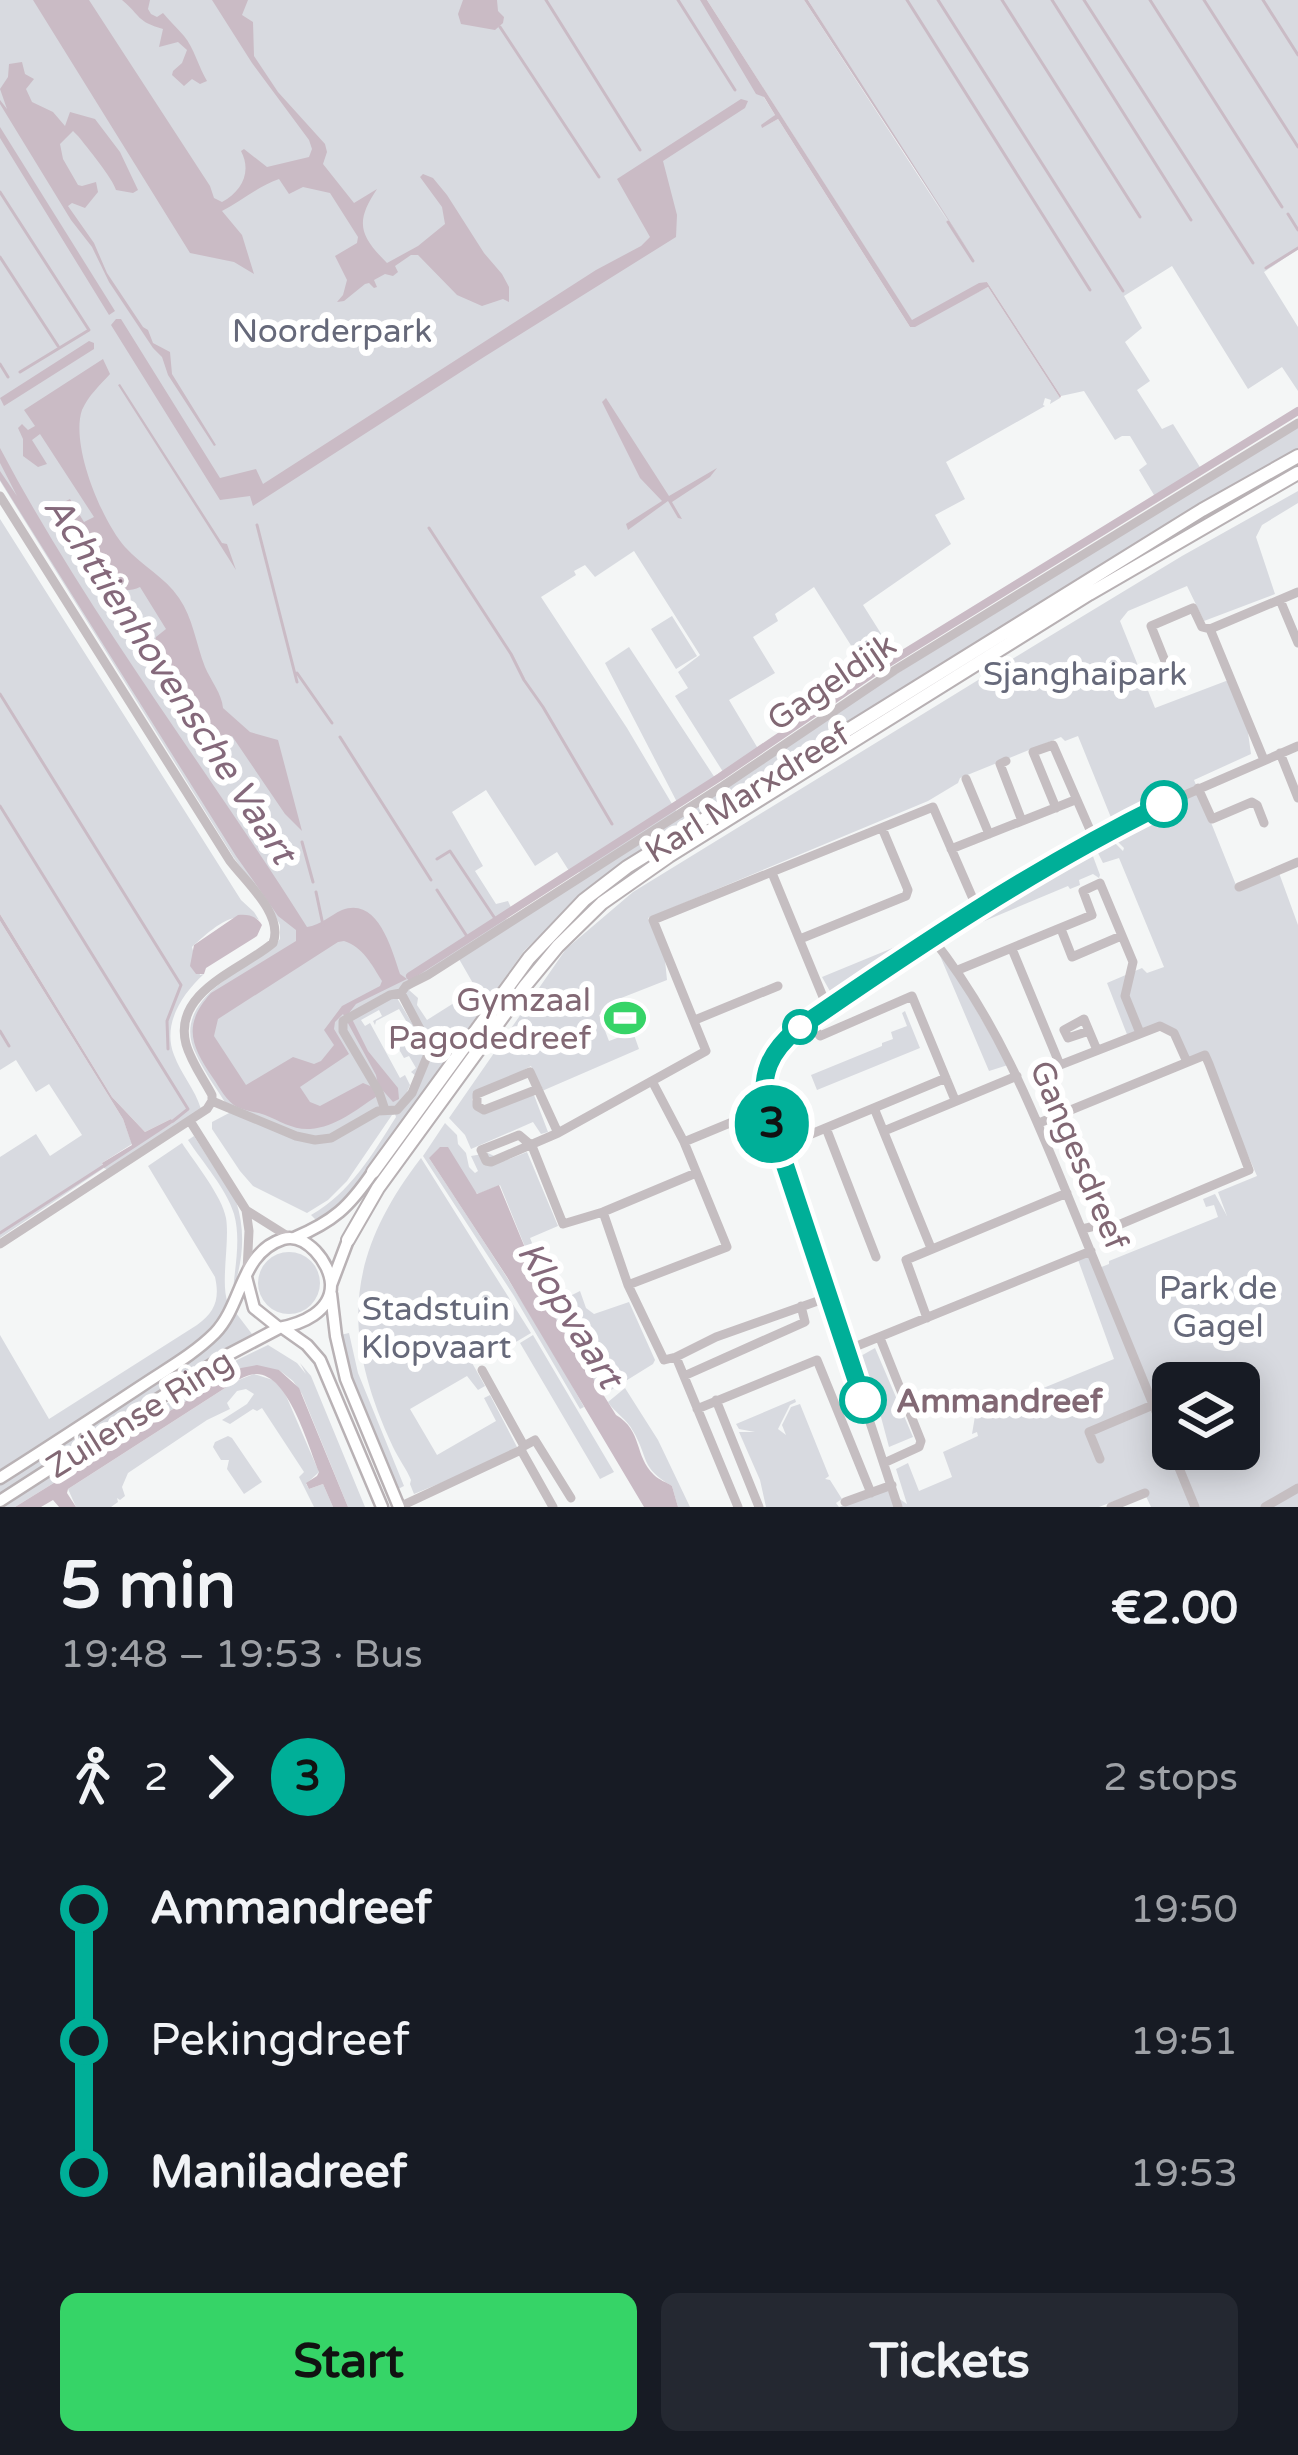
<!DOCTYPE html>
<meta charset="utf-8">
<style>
:root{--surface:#171b24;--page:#242831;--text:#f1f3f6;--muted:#9ea1a6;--accent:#36d467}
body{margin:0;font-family:"Varela Round",sans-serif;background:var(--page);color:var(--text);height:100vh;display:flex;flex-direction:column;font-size:45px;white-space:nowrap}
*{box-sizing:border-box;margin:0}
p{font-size:39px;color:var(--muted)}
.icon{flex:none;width:66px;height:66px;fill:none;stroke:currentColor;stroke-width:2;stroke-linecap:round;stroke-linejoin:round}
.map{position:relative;height:1507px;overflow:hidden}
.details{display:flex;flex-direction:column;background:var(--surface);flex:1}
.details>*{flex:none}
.badge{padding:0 24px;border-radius:39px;font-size:42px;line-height:78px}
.tools{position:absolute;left:1152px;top:1362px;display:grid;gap:24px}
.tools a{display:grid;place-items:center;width:108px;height:108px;border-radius:18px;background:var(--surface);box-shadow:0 6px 30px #0003;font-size:60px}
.map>.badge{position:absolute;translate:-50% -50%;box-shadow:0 0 0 6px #fff}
.legs{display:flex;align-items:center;gap:18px;height:132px;padding:0 60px;font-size:39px}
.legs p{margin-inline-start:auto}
.head{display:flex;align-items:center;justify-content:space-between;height:204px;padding:0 60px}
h1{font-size:66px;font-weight:800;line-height:90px}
.primary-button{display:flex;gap:24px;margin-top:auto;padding:24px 60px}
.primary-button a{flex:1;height:138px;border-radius:18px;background:var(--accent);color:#111;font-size:48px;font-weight:800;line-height:138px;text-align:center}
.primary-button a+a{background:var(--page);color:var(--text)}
ul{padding:0 60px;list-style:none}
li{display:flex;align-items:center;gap:42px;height:132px;font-size:45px}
li i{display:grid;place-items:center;width:18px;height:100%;margin:0 15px;background:currentColor}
li i::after{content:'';width:30px;height:30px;margin:-15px;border:9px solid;border-radius:50%;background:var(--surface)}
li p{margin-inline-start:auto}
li:first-child i{background:linear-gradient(#0000 50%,currentColor 0)}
li:last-child i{background:linear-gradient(currentColor 50%,#0000 0)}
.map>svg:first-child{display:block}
.green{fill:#d8dae0;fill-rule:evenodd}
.water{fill:#cabbc5;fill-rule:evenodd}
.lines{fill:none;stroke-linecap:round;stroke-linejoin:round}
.stream{stroke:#cabbc5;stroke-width:3}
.canal{stroke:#cabbc5;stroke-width:8}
.major-casing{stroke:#b9b2b5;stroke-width:15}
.highway-casing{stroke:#b8b1b4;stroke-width:16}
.minor{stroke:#c5bec1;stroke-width:9}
.major{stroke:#fff;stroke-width:10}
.highway{stroke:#fff;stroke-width:12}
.line-1-casing{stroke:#fff;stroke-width:27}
.line-1{stroke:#00af98;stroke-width:18}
.stop-1-dot{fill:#fff;stroke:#00af98;stroke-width:6}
.labels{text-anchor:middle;stroke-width:12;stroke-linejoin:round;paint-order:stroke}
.park-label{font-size:33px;fill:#66697a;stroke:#fff}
.street-label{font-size:33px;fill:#826874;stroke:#fff}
.poi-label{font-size:33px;fill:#826874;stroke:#fff;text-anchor:end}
.stop-label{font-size:33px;font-weight:bold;fill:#826874;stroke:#fff;text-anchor:start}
.water-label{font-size:36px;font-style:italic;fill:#85697b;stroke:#fff}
</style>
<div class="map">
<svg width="1298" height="1507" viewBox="0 0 1298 1507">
<rect width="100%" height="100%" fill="#f4f6f6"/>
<path class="green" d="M0,0H703L775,115L763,127L778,119L910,327L988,287L1060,398L1050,404L1051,400L1045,398L1043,405L1045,406L946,462L965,499L935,515L951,544L863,605L897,659L871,677L814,587L775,614L778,621L753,637L775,673L729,700L760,752L725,775L675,696L688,688L678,672L700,655L634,551L595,577L585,565L574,571L576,575L541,597L627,728L678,814L582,876L578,870L571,874L557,852L535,866L486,790L452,812L483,866L475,871L496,904L508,901L513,912L505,917L508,922L409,990L418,998L417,1005L427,1020L465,996L478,992L459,959L935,649L1298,427V451L1117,555L641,851L586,891L524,951L344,1202L318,1222L311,1215C350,1193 372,1155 396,1117L395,1114L392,1115L347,1181L328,1200L307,1213L253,1186L240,1171L212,1129V1122L231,1112C220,1093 205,1074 196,1054C170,1003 238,972 272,949L280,939V925L275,915L234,858L0,481ZM406,997L433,1048V1055L411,1100L405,1097L410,1085L405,1075L400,1078L370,1023L365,1026L361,1020L379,1010L382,1016L373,1021L375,1025L376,1021L399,1009L415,1036L397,1046L404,1058L409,1056L416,1068L411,1072L416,1076L426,1052L425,1045L397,998Z
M707,0H804L953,229L808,0H1298V249L1264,272L1298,327V391L1282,367L1248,389L1172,266L1124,296L1142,328L1125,342L1150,381L1137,390L1162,429L1173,424L1203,472L1157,500L1139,470L1147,464L1130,436H1122L1115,440L1084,391L1061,396L987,282L912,321Z
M1298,460V469L603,896L544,954L395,1156L453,1075L458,1063L534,958L608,885L1185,524Z
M1298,491V503L1262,525L1256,537L1275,594L1204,621L1187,586L1128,611L1120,621L1155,708L1226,681L1231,682L1246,718L1251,754L1194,780L1238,890L1279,873L1298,925V1507H1151L1143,1490L1099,1507H839L886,1490L907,1504L896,1469L908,1463L919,1491L952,1477L943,1452L978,1436L977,1432L972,1434L975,1416L1114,1359L1077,1257L1091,1251L1099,1268L1109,1264V1261L1218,1217L1214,1205L1206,1207L1203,1199L1215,1194L1227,1216L1218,1192L1257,1176L1205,1056L1187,1062L1174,1033L1160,1026L1128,1037L1107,983L1142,968L1147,973L1164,967L1119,858L1103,863L1096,849L1112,840L1123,851L1124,848L1115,839L1125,833L1120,820L1114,822L1112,820L1078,736L1065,741L1061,737L960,778L958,783L928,801L648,918L665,960L667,980L611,1002L613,1009L599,1015L609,1041L633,1032L639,1049L542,1091L531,1066L472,1099L476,1109L534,1095L548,1132L541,1134L533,1122L471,1149L465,1135L449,1118L566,949L633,892L1045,639L1182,556ZM1173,1383H1239V1449H1173Z
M0,519L241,900L254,912L259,920C233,908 211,930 192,947L200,975L204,974C182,994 162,1024 174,1055C181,1074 195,1089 201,1109L108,1170L104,1168L0,1238V1157L36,1134L50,1156L82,1135L49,1084L36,1092L16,1060L0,1070V921L123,1119L132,1144L102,1163V1166L174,1122L171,1119L145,1132L112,1097L0,914Z
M672,616L697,656L676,669L651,629Z
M629,647L717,781L679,806L605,663Z
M1091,851L1100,875L1099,878L1093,874L1079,880L1080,885L1070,889L1068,886L975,925L974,922Z
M912,940L831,993L822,977Z
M938,951L952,968L1008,1065L989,1071Z
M905,1011L920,1048L817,1090L811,1075L882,1046V1043L893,1039L891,1032L907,1026L902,1013Z
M445,1123L457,1135L458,1144L466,1153L469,1167L475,1173L478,1171L471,1156L488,1153L504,1161L527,1152L558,1226L530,1238L554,1298L558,1302L580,1291L586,1308L594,1314L629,1302L655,1360L653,1364L603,1395L536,1287L538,1279L500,1185L478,1194L429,1158C483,1240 537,1321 584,1407L580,1409L514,1296L423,1156Z
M194,1136L236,1201C246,1232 243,1260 233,1291C235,1266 241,1239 234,1214C226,1188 203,1163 188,1140Z
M182,1143C195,1163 222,1196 226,1218C230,1242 220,1284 228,1303L217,1322L186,1351L0,1472V1335L49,1419L197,1325C215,1312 220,1299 215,1277L148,1166Z
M421,1158L531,1333L481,1363L479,1357L471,1361L485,1386L478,1390L467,1376L410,1409L437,1455L496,1421L484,1398L490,1395L517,1447L477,1468L414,1494L410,1484L411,1480C406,1468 398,1458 393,1447C341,1335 345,1257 421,1158Z
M258 1283a31 31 0 1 1 62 0a31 31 0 1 1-62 0Z
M236,1313L252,1334L0,1497V1485L173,1374L210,1346Z
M349,1333L358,1373L404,1486L396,1490L349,1371L340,1335Z
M533,1335L614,1472L600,1479L520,1343Z
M268,1345L297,1363L306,1374L300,1363L311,1376L365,1507H348L302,1394L293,1381L279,1370L228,1375L15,1507H1L237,1360Z
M875,1348L913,1437L889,1447L877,1402L869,1387L872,1386L871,1381H867L859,1357Z
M254,1374L273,1380L284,1391L319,1472L306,1484L309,1489L323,1484L333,1507H314L299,1477L304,1472L262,1408L257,1411L253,1409L230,1424L222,1420L247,1404L254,1394L246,1389L237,1391L227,1403L230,1409L207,1420L128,1473L122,1487L125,1496L120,1500L117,1498L118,1502L111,1507H76L68,1489L236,1381Z
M625,1388L658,1440L690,1507H678L672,1486C640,1468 649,1458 633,1431C627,1419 615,1413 608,1402Z
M795,1399L796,1402L790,1405L778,1429L786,1435L782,1425L791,1407L800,1404L829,1476L825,1479L830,1480L842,1499L836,1503L839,1507H766L760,1480L739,1432H755L739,1429L736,1424Z
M228,1436L232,1438L262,1482L244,1494L227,1469L229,1460H221L213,1447L215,1442Z"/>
<path class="water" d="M33,0H89L210,186L214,198L222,202C242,191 252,172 241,151L244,149L267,167L309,157L312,149L309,140L252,63L212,0H248L242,15L253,22L254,56L278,92L325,144L327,152L323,164L354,203L377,189C355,222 359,235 387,263L418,246L445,224L442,207L420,177L423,174L433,178L447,195L484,253L502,274L509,287V302L503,299L482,306L457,295L418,255H411L395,266L398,272L393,276L385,274L374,280L377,287L374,288L369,283L365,284L344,301L337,302L343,295L347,280L335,256L357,243L358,237L330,193L303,187L289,194L279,179C259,186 241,201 222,211L242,235L254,274L234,262L190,253Z
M122,0H150L148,9L151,14L157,17L163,13C169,20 177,28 184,36C194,48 199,68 207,81L200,84L192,79L184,86L172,75L173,71L182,63L187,50L178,42L159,47L163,29C136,21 142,17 122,0Z
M463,0H497L498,11L504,17L503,23L495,30L461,24L458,14Z
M700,0H707L912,320L979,283L987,282L1061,396L1060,398L988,287L915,327H910L778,119L762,128L761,125L775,115L764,97L756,94Z
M804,0H808L970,253Z
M22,62L25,74L34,79L26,89L32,102L53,112L65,126L70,112L95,119L120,152L138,190L133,193L116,190C113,179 87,147 78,136L73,131L60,144L63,159L78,185L82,186L96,182L98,192L85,208L72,203L68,206L94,243L107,273L143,327L148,330L153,343L170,352L172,374L216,445L214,446L168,375L162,357L153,348L109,282L92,247L71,220L0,104V100L7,109L0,89L8,77L9,64Z
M741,99L748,101L745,108L663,161L677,215L676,237L484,357L253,506L250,496L220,500L111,325L116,319H121L220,478L256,469L263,484L596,270L641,246L650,237L617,179Z
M0,127L115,311L109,315L0,138Z
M89,341L94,343V349L4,406L0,398Z
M103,359L110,374C100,385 88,396 82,410C70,445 102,521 125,547C142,566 165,577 179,598C193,618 196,644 205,667C211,681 222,694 223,708L250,732L278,740L302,831L285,814L232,736L222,742L242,774L231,777L223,770L220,751L213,747L203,724L176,696L172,677L154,644L156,637L166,629L140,587C125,594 102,590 98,570C96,559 102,559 94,550C91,547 79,541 75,539L64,502L70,499L84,522L94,517L40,434L32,440L47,464L38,467L23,456V439L18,428L22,424L28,430L35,426L24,410Z
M120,384L222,543L227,544L236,570L118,385Z
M606,398L669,496L717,468L710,477L672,502L682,519L678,518L668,501L628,530L626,524L662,501L640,478L602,402Z
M0,448C89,616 206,767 307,927C321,925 329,916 342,910C378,896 392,950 400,974L407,979L356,1004L349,1013L368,1051L398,1088L399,1099L393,1102L378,1085L376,1075L343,1014L335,1022L334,1029L349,1054L300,1087L310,1102L320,1106L363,1083L375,1088L377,1096C356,1110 336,1127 310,1129C293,1130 280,1121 265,1115C256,1112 246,1111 237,1107C226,1101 220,1088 213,1078C191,1046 182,1025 211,993L296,941V930L278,916L236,856L0,480V471L17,496L0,463ZM344,941C363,947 372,965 382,981L380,986L342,1006L324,1030L334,1045L321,1061L314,1064L293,1057L246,1085L214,1036L218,1019L338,942Z
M0,914L112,1097L145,1132L171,1119L174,1122L104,1168L102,1163L132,1145L123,1119L0,921Z
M238,915C248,914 257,916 262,925L257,936L206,968L204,974H196L190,966L194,945Z
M440,1147H448L477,1194L499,1185L538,1279L536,1287L616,1415C643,1431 634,1456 654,1475C659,1480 666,1482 672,1486L678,1507H644L507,1277L429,1158Z
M257,1365L279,1370L299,1388L348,1507H333L323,1484L309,1489L306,1483L317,1476L319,1472C308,1446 289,1374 256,1374C249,1374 242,1378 236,1381L68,1489L67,1493L76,1507H59L53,1500L41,1507H15L228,1375L241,1368Z"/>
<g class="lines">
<path class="stream" d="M546,0L640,150
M678,0L735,90
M907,0L1090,290
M938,0L1123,291
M1002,0L1140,217
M1052,0L1191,220
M1084,0L1253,263
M1150,0L1282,207
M1204,0L1298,147
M1263,0L1298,55
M500,27L599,177
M0,192L89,330L20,372
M1288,214L1298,230
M948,222L973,261
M0,257L58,346
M1266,268L1298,248
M0,364L8,377
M257,525L297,682
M429,528L511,654L524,680L543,707L612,824
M297,673L332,723
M0,694L181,985L167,1021L168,1049
M340,737L431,880
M0,806L188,1109L173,1121
M302,842L313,882
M437,859L450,851L496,920
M437,890L468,938
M316,892L323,925
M0,1031L9,1046
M0,1233L105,1165"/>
<path class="canal" d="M410,976L720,777L882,667L1298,411"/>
<g class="major-casing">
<path id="major" d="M294,1238C334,1221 349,1207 373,1172
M331,1285L348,1240
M331,1294L336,1336L346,1379L399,1507
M283,1328L307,1345L320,1360L382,1507
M0,1478C47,1448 93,1418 140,1387C165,1370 193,1355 215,1333C243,1304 240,1253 283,1239C306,1232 330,1263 331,1284C332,1312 301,1324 279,1328L254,1308L246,1277
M0,1501L222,1358L279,1328"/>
</g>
<g class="highway-casing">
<path id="highway" d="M373,1172L529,958L584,900L627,867L1202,510L1298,456
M348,1240L378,1188L525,986L558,946L602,903L669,856L1089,594L1298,473"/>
</g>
<path class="minor" d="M0,496L230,861C246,882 284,915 273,943C243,969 172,991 186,1044C191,1062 203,1078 212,1095V1101
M1280,600L1298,643
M1171,676L1151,626L1193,608L1202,627L1210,629
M1280,753L1298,798
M1264,760L1210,629L1298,592
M1006,761L1000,764L1022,821
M966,779L989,834
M1198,788L1212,819L1252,802L1257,805L1264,823
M1056,808L1033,752L1053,745L1094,839
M951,849L1075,800
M772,873L828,1009
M1239,887L1298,862
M1061,929L1072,957L1121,936
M932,938C999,1022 1036,1118 1076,1216C1116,1313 1155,1410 1195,1507
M800,939L906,896L908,890L882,828
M1012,949L1060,1065L1160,1026L1174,1033L1187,1062
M958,970L1092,915L1083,891L1100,883L1133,962L1125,996L1140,1033
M695,1020L778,986
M808,1021L820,1036L912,996L955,1100
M1089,1031L1068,1038L1064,1030L1084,1019L1097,1050
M538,1089L484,1110L477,1106V1094L530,1072L558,1133
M212,1101L296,1136L315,1140L331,1138L378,1111L397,1110L412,1093L429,1052V1046L401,993
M874,1108L931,1248
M385,1110L379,1092L343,1031V1021L390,995L401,993L406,986L428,975L723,786L895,670L1298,423
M190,1121L246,1210L289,1237
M1039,1123L1205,1055L1209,1064L1249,1170L1104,1231L1096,1221L1091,1227L1082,1229
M826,1128L876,1257
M884,1131L1017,1076
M684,1142L766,1108
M780,1147L946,1078
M696,1173L603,1212L563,1224L532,1146L519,1135L481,1150L486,1161L491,1162L558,1133L706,1051L653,920L933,807L977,908
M246,1210L249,1231L247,1271
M603,1212L628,1285L664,1360L676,1357L716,1337L829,1297
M0,1244L207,1109L212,1101
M628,1285L727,1247L684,1142L652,1081
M927,1318L906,1260L1067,1193
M880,1338L921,1441L919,1447L884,1463
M847,1350L1091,1251
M676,1357L738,1507
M482,1370L524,1446L521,1450L553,1507
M684,1376L805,1322L801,1306
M716,1400L759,1507
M697,1409L817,1360L871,1493
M524,1446L535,1440L571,1498
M1100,1459L1089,1432L1153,1405
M845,1502L892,1485
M399,1507L521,1450
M898,1507L766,1108C760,1072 772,1049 800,1027L977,908L1089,842L1169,802L1298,746
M1111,1507L1145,1493
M1265,1507L1298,1488"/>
<use href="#major" class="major"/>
<use href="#highway" class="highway"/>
</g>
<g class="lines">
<g class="line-1-casing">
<path id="line-1" d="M863,1400L766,1108C760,1074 770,1052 796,1030C915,948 1034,868 1164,804"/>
</g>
<use href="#line-1" class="line-1"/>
</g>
<defs>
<g id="stadium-bare" transform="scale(3.24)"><path d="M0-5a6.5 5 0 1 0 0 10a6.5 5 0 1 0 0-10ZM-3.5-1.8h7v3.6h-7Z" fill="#36d467" stroke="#fff" stroke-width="2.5" paint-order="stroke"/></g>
</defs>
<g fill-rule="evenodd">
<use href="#stadium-bare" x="625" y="1018"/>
</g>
<g class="stop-1-dot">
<circle cx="1164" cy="804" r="21"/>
<circle cx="800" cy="1027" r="15"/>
<circle cx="863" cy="1400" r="21"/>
</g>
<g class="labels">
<g class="park-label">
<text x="332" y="342">Noorderpark</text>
<text x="1085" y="685">Sjanghaipark</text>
<text x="1218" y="1299">Park de<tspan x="1218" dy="38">Gagel</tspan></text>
<text x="436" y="1320">Stadstuin<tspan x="436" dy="38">Klopvaart</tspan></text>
</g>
<g class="street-label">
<text transform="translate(831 681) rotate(-34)" y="12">Gageldijk</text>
<text transform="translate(747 792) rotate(-32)" y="12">Karl Marxdreef</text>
<text transform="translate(1080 1155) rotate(67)" y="12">Gangesdreef</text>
<text transform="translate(139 1413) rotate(-32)" y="12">Zuilense Ring</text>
</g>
<g class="poi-label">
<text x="591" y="1011">Gymzaal<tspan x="591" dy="38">Pagodedreef</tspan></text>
</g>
<g class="stop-label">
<text x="896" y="1412">Ammandreef</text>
</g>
<g class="water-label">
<text transform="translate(171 679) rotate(57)" y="13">Achttienhovensche Vaart</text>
<text transform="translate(571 1314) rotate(58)" y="13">Klopvaart</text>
</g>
</g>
</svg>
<div class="tools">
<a><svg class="icon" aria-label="layers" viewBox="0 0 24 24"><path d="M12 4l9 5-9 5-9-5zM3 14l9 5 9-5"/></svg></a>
</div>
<b class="badge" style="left:772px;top:1124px;background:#00af98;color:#111">3</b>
</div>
<section class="details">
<div class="head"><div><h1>5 min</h1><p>19:48 – 19:53 · Bus</p></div><b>€2.00</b></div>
<div class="legs"><svg class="icon" aria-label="walk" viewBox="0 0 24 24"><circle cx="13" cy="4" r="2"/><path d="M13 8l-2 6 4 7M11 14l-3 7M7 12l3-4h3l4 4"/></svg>2<svg class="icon" aria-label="forward" viewBox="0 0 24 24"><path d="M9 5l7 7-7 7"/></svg><b class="badge" style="background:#00af98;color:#111">3</b><p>2 stops</p></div>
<ul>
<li><i style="color:#00af98"></i><b>Ammandreef</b><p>19:50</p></li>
<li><i style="color:#00af98"></i><span>Pekingdreef</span><p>19:51</p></li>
<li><i style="color:#00af98"></i><b>Maniladreef</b><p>19:53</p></li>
</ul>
<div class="primary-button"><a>Start</a><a>Tickets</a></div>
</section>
